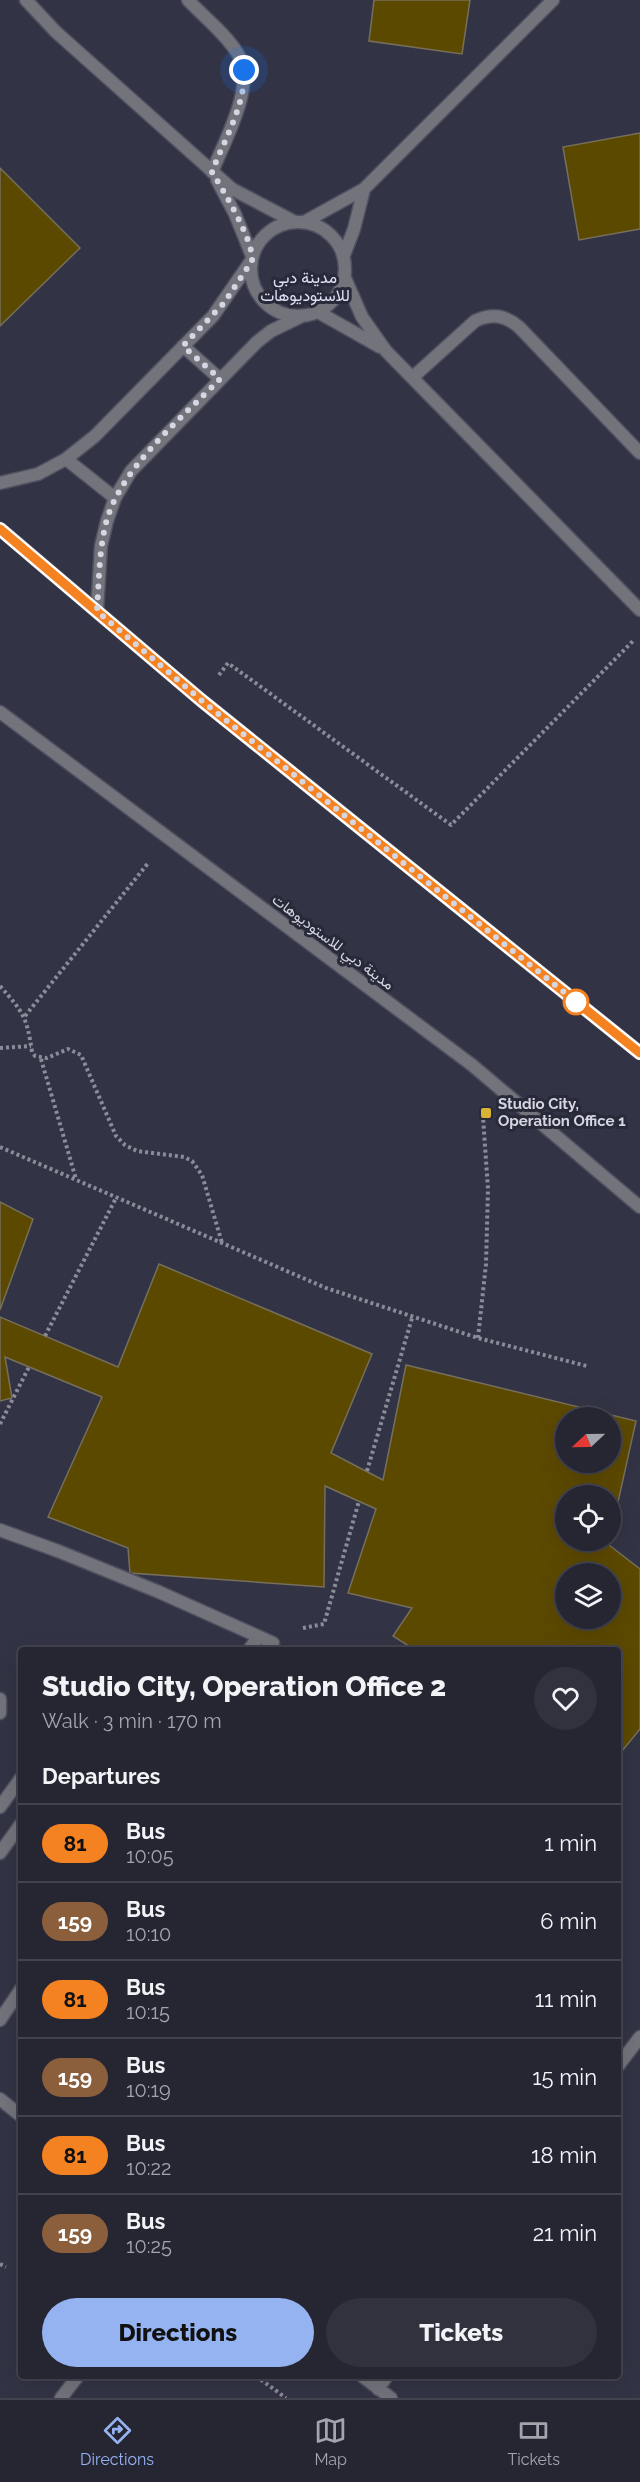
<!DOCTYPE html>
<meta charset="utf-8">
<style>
:root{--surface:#262633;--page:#32323f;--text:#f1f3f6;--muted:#a4a5ac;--line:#42434e;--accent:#95b2f1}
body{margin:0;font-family:Raleway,Vazirmatn,sans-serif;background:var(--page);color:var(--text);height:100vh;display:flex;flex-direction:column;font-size:22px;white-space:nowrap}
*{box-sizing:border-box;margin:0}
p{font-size:20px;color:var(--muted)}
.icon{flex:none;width:33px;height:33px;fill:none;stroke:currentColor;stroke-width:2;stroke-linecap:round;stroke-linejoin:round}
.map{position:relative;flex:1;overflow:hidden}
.side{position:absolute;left:18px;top:1647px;width:603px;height:732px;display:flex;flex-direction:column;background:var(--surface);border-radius:6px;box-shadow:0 6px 24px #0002,0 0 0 2px var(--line)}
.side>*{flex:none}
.badge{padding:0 12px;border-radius:20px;font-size:21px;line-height:39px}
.needle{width:39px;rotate:248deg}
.buttons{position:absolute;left:555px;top:1407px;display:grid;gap:12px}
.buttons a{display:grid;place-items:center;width:66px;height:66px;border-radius:50%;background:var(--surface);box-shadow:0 6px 24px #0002,0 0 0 2px var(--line);font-size:30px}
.you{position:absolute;width:30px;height:30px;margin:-15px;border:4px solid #fff;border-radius:50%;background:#1a73e8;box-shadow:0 0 0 9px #1a73e833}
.map>.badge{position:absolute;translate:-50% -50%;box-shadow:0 0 0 3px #fff}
h2{padding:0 24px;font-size:22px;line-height:54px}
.round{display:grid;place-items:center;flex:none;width:63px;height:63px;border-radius:32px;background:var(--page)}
.head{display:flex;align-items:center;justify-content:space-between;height:102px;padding:0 24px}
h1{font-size:28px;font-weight:800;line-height:45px}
.primary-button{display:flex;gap:12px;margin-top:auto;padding:12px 24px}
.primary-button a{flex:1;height:69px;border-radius:36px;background:var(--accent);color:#111;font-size:24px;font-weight:800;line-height:69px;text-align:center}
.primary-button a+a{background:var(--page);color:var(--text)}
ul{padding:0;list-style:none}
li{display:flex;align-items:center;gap:18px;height:78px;padding:0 24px;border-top:2px solid var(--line)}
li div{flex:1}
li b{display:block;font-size:22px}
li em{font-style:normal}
li .badge{min-width:66px;font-weight:700;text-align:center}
.tab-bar{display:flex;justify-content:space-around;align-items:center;height:84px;border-top:2px solid var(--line);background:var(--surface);font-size:16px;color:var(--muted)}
.tab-bar a{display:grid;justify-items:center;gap:3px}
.tab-bar .active{color:var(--accent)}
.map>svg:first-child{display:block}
.building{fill:#5c4900;stroke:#766f5c;stroke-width:1.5;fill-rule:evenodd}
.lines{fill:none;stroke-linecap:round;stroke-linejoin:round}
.service-casing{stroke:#4f5060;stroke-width:15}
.minor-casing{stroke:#4f5060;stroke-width:15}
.tertiary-casing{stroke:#4f5060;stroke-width:15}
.path{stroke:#8b8c99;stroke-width:4;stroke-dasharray:3 3;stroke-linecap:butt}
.service{stroke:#73737c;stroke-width:12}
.minor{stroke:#73737c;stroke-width:12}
.tertiary{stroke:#73737c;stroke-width:12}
.line-casing{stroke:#fff;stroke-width:14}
.line{stroke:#f58220;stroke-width:9}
.walk{stroke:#d5d6e1;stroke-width:6;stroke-dasharray:0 10.8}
.stop-dot{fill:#fff;stroke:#f58220;stroke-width:3}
.poi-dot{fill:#d9b434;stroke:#282939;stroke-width:2}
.labels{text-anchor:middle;stroke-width:6;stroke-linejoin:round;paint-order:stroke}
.street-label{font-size:15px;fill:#d5d6e1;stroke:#282939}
.poi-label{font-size:15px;font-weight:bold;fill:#d5d6e1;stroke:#282939;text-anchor:start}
.neighbourhood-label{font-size:16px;fill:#e0e1f7;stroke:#282939}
</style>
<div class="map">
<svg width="640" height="2398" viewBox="0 0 640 2398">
<rect width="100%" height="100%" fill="#323344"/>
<path class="building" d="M374,0H470L462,54L369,41Z
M640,133V229L579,240L563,147Z
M0,168L80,248L0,326Z
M0,1202L33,1219L0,1310Z
M159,1264L372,1354L331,1453L383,1480L406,1365L636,1421L610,1538V1496H566V1540H610L609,1545L640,1569V1729L618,1756V1650H415L393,1636L412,1608L348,1593L376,1509L325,1486L324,1587L130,1573L128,1548L48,1517L102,1397L5,1357L12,1398L0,1401V1317L118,1367ZM566,1418H610V1462H566ZM566,1574H610V1618H566Z"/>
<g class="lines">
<g class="service-casing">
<path id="service" d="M0,1530L58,1551L159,1592L273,1643
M249,1650L258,1637
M0,1699V1713
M0,1807L21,1778
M0,1853L21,1824
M0,2020L21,1989
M61,2398L78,2376"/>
</g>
<g class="minor-casing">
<path id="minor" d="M26,0L56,32L232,189L293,221
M188,0C204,17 226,34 238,54C257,84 224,142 212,172
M217,180L235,214L252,256
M306,221L364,189L553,0
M251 269a47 47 0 1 1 94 0a47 47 0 1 1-94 0Z
M344,255L354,229L364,189
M345,278L362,317L386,351L640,610
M318,312L380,347
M183,346L220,379
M413,377L475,321C492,313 505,315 519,327L640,453
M66,459L115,498
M0,483L38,474L66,459L95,436L213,316L251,261
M97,611L101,546L107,521L115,498L131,471L257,342L271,331L300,317
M618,2066L640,2037
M0,2099L21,2116
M362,2376L391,2398
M378,2389L387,2376"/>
</g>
<g class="tertiary-casing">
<path id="tertiary" d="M0,529L201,700L640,1053
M0,712L472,1065L640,1207"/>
</g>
<path class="path" d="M219,675L228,663L451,825L634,640
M0,986C23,1012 27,1017 32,1052L35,1056L47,1058L68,1049L81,1055L116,1136L125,1145L137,1151L184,1157L192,1161L202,1175L222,1243
M25,1016L149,862
M0,1048L31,1046
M41,1059L76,1179
M0,1147L326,1288L478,1338L587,1366
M45,1336L116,1198
M478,1338L486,1264L488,1189L483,1117
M0,1424L29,1367
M367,1471L412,1318
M303,1628L324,1624L359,1501
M0,2264L6,2267
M256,2376L286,2398"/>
<use href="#service" class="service"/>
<use href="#minor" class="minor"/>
<use href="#tertiary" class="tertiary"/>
</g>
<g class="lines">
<g class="line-casing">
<path id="line" d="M0,529L201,700L640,1053"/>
</g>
<use href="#line" class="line"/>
<path class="walk" d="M244,70C246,104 224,140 212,172C223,190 254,241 252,261L224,303L183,346L220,379C182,418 120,468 106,523C99,551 99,581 97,611L201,700L585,1009L576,1002"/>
</g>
<circle class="stop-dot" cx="576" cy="1002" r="12"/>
<rect class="poi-dot" x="480" y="1107" width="12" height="12" rx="3"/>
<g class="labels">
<g class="street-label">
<text transform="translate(333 942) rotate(37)" y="5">مدينة دبي للاستوديوهات</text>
</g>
<g class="poi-label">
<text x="498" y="1109">Studio City,<tspan x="498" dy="17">Operation Office 1</tspan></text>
</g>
<g class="neighbourhood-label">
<text x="305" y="283">مدينة دبي<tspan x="305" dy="18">للاستوديوهات</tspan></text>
</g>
</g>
</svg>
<div class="buttons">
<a><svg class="needle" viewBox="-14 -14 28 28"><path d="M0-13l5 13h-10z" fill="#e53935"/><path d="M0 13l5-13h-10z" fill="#a4a5ac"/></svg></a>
<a><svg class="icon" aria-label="locate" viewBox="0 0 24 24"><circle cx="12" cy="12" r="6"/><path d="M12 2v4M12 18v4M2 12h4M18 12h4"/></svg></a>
<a><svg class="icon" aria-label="layers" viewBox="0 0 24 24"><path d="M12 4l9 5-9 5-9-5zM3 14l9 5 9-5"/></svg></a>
</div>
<div class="you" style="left:244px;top:70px"></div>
<section class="side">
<div class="head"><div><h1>Studio City, Operation Office 2</h1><p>Walk · 3 min · 170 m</p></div><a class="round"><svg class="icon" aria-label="heart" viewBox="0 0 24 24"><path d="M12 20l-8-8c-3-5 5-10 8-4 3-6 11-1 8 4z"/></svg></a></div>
<h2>Departures</h2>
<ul>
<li><span class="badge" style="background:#f58220;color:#111">81</span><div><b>Bus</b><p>10:05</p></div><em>1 min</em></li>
<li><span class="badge" style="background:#8b5e3c;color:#fff">159</span><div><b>Bus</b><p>10:10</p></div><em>6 min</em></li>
<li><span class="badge" style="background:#f58220;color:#111">81</span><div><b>Bus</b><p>10:15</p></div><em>11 min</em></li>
<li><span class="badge" style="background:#8b5e3c;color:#fff">159</span><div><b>Bus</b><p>10:19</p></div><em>15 min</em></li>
<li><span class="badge" style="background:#f58220;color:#111">81</span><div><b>Bus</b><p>10:22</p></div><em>18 min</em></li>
<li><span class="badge" style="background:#8b5e3c;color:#fff">159</span><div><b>Bus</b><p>10:25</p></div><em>21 min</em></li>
</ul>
<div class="primary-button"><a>Directions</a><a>Tickets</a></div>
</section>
</div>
<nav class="tab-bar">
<a class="active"><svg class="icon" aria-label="directions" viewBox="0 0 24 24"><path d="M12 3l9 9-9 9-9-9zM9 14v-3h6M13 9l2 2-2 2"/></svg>Directions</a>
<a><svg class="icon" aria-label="map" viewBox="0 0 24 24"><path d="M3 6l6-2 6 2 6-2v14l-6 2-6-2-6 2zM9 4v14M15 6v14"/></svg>Map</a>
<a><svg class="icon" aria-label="tickets" viewBox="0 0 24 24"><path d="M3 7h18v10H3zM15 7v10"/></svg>Tickets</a>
</nav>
